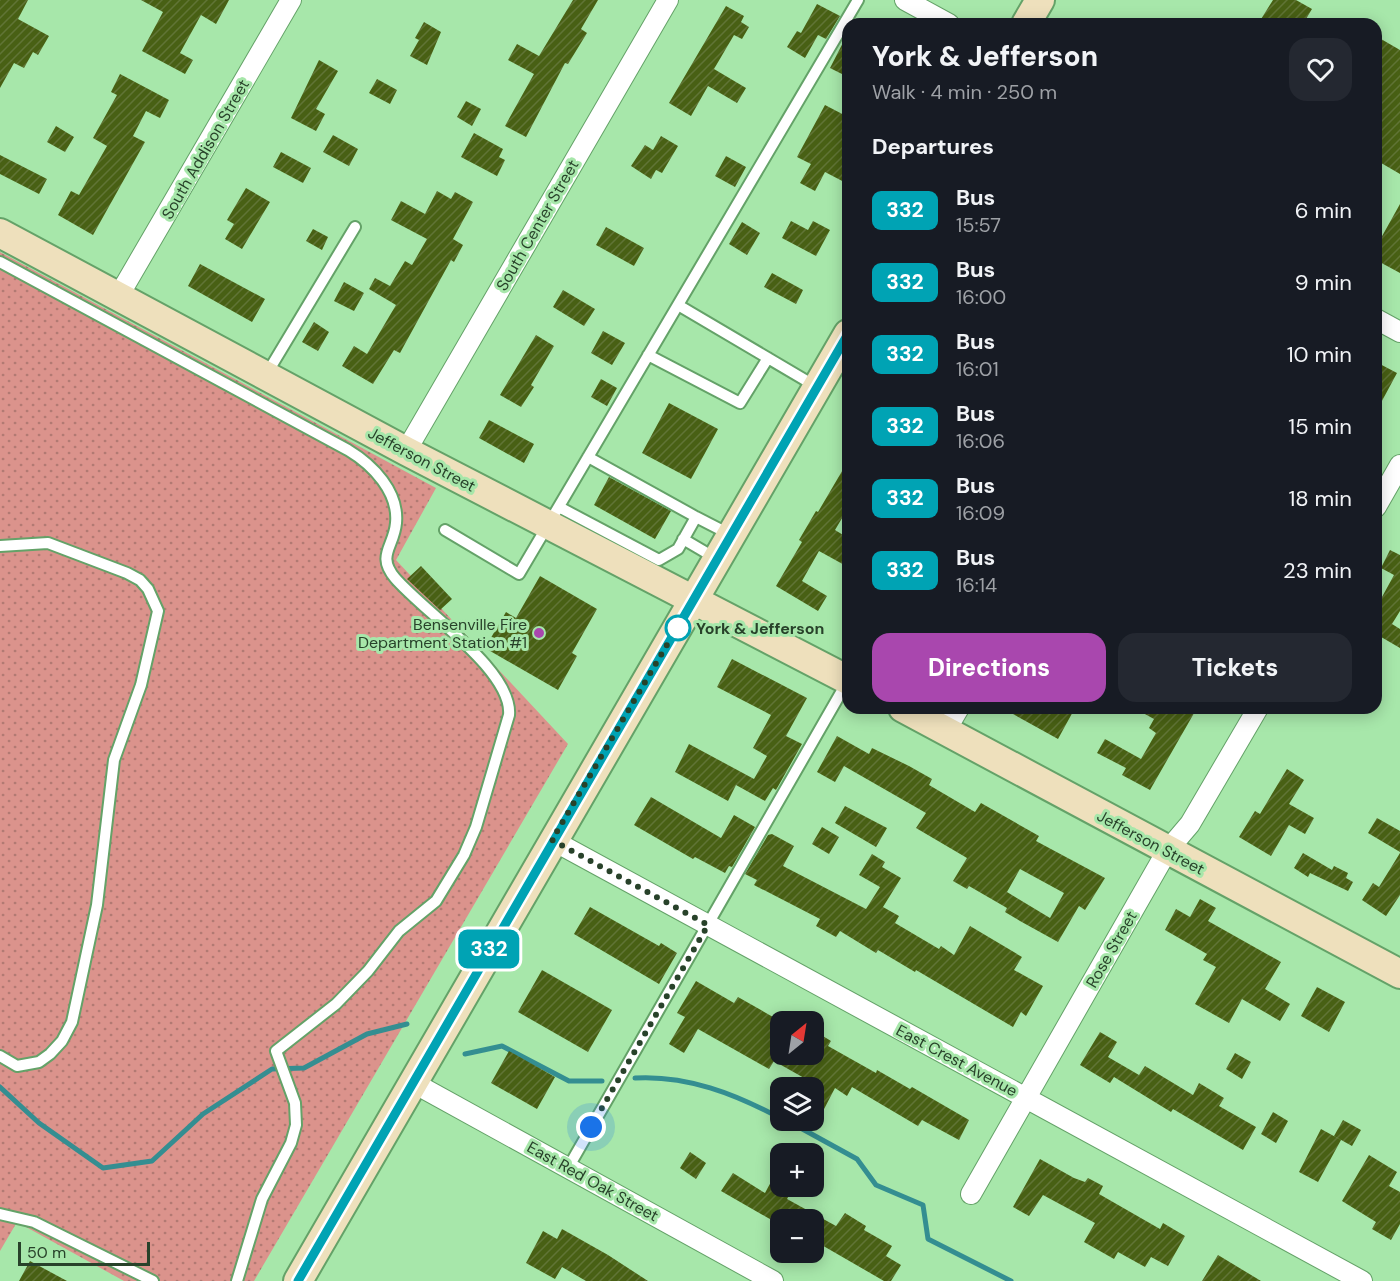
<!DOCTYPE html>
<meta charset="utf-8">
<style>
:root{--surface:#171b24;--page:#242831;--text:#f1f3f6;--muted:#9ea1a6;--accent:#a947ae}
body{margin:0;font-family:"DM Sans",sans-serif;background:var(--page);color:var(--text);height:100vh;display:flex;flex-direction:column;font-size:22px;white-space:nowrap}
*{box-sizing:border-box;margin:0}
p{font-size:20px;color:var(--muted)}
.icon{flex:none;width:33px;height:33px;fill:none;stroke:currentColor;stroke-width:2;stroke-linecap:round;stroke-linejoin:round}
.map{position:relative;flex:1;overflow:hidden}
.panel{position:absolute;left:842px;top:18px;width:540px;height:696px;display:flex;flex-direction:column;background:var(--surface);border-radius:18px;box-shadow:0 3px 15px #0003}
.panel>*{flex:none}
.badge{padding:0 12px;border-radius:9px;font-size:21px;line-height:39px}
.needle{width:39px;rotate:30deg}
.fabs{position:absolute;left:770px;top:1011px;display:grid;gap:12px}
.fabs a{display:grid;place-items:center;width:54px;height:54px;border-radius:12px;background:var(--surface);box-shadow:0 3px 15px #0003;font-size:30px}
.scale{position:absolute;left:18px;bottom:15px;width:132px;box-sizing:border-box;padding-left:6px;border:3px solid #28422a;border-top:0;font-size:16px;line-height:21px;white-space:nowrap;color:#28422a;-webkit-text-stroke:4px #a7e7aa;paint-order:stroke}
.you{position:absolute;width:30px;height:30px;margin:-15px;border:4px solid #fff;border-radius:50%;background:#1a73e8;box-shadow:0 0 0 9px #1a73e833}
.map>.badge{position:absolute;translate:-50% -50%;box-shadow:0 0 0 3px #fff}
h2{padding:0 30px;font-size:22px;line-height:54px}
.round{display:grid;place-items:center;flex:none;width:63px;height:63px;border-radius:18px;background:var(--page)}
.headline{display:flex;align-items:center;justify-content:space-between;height:102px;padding:0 30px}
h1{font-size:28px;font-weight:800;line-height:45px}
.button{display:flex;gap:12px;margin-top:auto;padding:12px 30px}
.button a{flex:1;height:69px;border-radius:18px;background:var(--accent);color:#fff;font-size:24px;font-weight:800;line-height:69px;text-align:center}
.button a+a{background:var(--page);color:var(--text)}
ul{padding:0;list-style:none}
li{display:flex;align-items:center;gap:18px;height:72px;padding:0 30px}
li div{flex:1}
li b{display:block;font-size:22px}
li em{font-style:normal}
li .badge{min-width:66px;font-weight:700;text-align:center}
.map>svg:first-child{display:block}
.green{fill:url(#green-dots)}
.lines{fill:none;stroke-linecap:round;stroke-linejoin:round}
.stream{stroke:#348e91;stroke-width:5}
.building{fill:url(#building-hatch);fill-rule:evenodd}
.lane-casing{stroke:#64a268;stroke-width:14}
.street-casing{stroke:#64a268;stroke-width:22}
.secondary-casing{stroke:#64a268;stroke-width:32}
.lane{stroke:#fff;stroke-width:10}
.street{stroke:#fff;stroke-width:20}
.secondary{stroke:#eee0bc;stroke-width:28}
.line-casing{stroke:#fff;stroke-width:14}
.line{stroke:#00a3b4;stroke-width:9}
.walk{stroke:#28422a;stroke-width:6;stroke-dasharray:0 10.8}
.stop-dot{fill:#fff;stroke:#00a3b4;stroke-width:3}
.poi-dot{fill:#a947ae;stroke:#a7e7aa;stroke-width:2}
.labels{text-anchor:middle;stroke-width:6;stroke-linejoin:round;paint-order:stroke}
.street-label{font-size:16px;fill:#28422a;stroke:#a7e7aa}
.poi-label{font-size:16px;fill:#28422a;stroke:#a7e7aa;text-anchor:end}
.stop-label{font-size:16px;font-weight:bold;fill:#28422a;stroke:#a7e7aa;text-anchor:start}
</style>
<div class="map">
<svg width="1400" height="1281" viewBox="0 0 1400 1281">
<defs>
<pattern id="green-dots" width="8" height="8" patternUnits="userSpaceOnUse" patternTransform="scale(1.5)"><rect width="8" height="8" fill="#db938c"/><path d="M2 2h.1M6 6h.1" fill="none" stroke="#b27a73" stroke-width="1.8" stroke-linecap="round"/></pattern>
<pattern id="building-hatch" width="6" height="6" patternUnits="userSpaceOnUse" patternTransform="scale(1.5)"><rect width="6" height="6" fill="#486014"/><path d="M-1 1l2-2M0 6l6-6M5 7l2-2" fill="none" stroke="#607436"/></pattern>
</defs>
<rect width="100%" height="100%" fill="#a7e7aa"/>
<path class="green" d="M0,252L436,488L396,560L568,744L254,1281H124L17,1222L0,1251Z"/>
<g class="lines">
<path class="stream" d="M465,1054L502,1046L569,1081H602
M635,1078C687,1075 735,1094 780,1118
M0,1087L39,1123L103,1168L152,1161L203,1114L272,1069L304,1068L367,1034L407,1024
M786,1120L857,1159L876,1185L923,1205L928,1239L1011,1281"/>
</g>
<path class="building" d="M0,0H28L18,19L49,36L38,55L33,52L24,68L14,63L0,88Z
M141,0H229L216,24L201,15L180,53L193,60L185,74L142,51L163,12Z
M573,0H598L581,29L587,33L568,64L565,63L526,137L505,126L534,74L508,60L517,44L539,56Z
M1273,0H1296L1312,9L1303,24H1258Z
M817,4L840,16L826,39L818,35L805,58L787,47L797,31L801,33Z
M726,6L744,16L741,22L749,27L742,39L734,35L714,69L746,88L737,103L708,86L691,116L669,103Z
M424,22L441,32L427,65L410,56L419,40L415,38Z
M848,33V77L830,68Z
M1381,39L1400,50V174L1376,160V48Z
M319,60L338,71L316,109L325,114L316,131L291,118Z
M120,74L169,100L160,118L146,111L133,136L145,142L93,235L58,215L71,191L79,195L107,146L93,138L117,95L111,92Z
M377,79L397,90L390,104L369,93Z
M466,101L481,109L472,126L457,117Z
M825,105L848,117V184L825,172L815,191L800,183L811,164L797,157Z
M56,126L74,137L65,152L47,142Z
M474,133L503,149L499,157L505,160L497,176L461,157Z
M333,135L358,149L349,166L323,152Z
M661,136L678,146L662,173L656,170L651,179L631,166L645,145L653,150Z
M281,152L311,168L303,183L273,167Z
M0,155L47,179L39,194L0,174Z
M726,156L746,167L735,187L715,176Z
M246,188L270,202L242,249L225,239L234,224L227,220Z
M437,191L451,199L455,192L473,202L453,239L463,245L454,262L451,260L400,353L394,350L373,384L342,366L354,346L367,354L396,305L369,289L375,278L390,286L405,261L412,265L427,239L391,220L401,201L425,214Z
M1400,204V273L1376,260V247Z
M791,221L808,230L813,221L830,230L816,256L782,238Z
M742,222L760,233L747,255L729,244Z
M606,227L644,248L634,266L596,245Z
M313,229L328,237L322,250L306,241Z
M200,264L265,299L252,322L188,286Z
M772,273L803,290L796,304L764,287Z
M344,282L364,293L354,311L334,301Z
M563,290L595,309L584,326L553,307Z
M314,322L329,332L318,351L302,342Z
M603,331L625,343L612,365L591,353Z
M536,335L554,346L531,385L534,387L521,407L500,395Z
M1376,362L1397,373L1376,412Z
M601,379L617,388L607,406L591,397Z
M669,403L718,429L691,479L642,453Z
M489,420L534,444L524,463L479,438Z
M848,461V508L835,530L848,538V567L819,551L802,581L827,596L818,611L776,586L802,542L799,540L816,511L818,512Z
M609,477L671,511L655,539L594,505Z
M1390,550L1400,555V611L1392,624L1400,629V648L1376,634V608L1394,575L1381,568Z
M421,566L452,599L440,610L407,579Z
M540,576L597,609L572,653L577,656L558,690L485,648L506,612L516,618Z
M732,659L807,698L786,736L802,744L776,790L773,788L765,801L736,785L728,801L675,772L689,744L754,779L767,756L753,748L771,715L717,687Z
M1002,708H1075L1058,739Z
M1134,708H1197L1150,790L1122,775L1126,768L1097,753L1105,739L1141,759L1156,733L1149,728L1154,719Z
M837,736L869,754L872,748L909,766L932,779L929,785L975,812L981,803L1039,836L1036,841L1105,878L1085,910L1079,906L1058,942L1020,921L1005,912L1007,908L969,886L967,889L953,881L967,858L916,828L926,813L844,766L835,782L817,772ZM1020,869L1064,893L1050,918L1007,892Z
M1287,769L1304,780L1289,804L1314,818L1305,834L1289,825L1271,856L1239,837L1255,811L1260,814Z
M651,797L721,838L734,815L755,827L732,867L729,866L725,873L695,857L693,859L634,825Z
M845,806L887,828L876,847L835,823Z
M1377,818L1400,831V852L1368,833Z
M822,827L839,837L829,854L812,844Z
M772,834L794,846L783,866L866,909L880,887L859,875L872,854L885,862L882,867L901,878L883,907L899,916L895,923L939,949L941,946L954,955L970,926L1022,957L1014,970L1043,986L1026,1016L1021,1012L1013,1027L916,970L915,972L878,950L876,953L840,931L836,937L816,926L820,919L754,885L757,880L745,874L768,835Z
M1303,853L1332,870L1334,866L1348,873L1346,878L1353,882L1348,891L1310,873L1308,877L1294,868Z
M1400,853V895L1386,916L1362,900L1373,883L1379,887Z
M1200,899L1216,908L1208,921L1281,962L1265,989L1290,1004L1280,1021L1242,999L1229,1023L1195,1004L1216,967L1203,960L1207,954L1165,930L1176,909L1190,917Z
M590,907L659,946L661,943L677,953L659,984L574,934Z
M542,970L612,1010L588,1052L518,1012Z
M696,981L734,1003L738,997L780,1021V1054H813V1030L831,1041L828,1046L876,1073L877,1070L910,1089L912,1087L969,1120L959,1140L922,1120L918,1126L852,1087L847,1096L835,1088L823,1111L813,1105V1083L774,1061L769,1069L698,1029L684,1053L669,1044L685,1017L677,1013Z
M1317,987L1345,1002L1329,1032L1301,1016Z
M1100,1032L1117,1042L1108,1057L1139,1075L1145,1066L1193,1095L1199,1083L1224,1098L1219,1106L1256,1127L1243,1150L1173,1109L1171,1112L1114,1077L1110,1083L1080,1065Z
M509,1051L555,1077L537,1109L491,1083Z
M1235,1053L1251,1062L1242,1079L1226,1069Z
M1273,1112L1288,1121L1276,1143L1261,1134Z
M1343,1120L1361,1130L1352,1146L1334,1136Z
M1321,1129L1341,1140L1318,1182L1299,1172Z
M690,1152L706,1163L696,1179L680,1168Z
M1369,1155L1397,1172L1389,1186L1400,1192V1224L1391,1240L1372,1229L1376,1222L1342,1201Z
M1040,1159L1074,1178L1085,1182L1088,1178L1103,1186L1099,1194L1160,1229L1163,1223L1185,1236L1168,1266L1151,1257L1145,1267L1118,1252L1114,1259L1084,1242L1095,1223L1043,1195L1029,1216L1013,1207Z
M780,1165V1186H794L787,1199L836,1226L845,1213L866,1226L864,1230L892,1246L886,1256L901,1265L891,1281H884L813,1240V1220H776L775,1222L721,1191L733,1173L765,1193Z
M562,1229L608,1255L648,1281H586L562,1267L555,1279L526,1263L543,1231L557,1239Z
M1218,1255L1261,1281H1202Z
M30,1261L67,1281H19Z"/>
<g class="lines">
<g class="lane-casing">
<path id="lane" d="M0,262L348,450C373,465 399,492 396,523C394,547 376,555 395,578C424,612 513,671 509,715L476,827L464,855L436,901L399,931L368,971L336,1004L276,1051L295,1103L296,1125L291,1143L262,1199L237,1281
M678,305L817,387
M648,355L740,403L768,358
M266,375L355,227
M559,507L659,560L678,549L696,517L588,457
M696,517L731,535
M445,530L519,574L858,0
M683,539L717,559
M0,546L48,543L127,573L140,580L148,589L158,611L141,685L114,760L97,905L72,1022L62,1041L50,1054L39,1062L17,1066L0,1056
M568,1168L847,682
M0,1214L34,1222L153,1281"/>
</g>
<g class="street-casing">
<path id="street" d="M905,0L949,24
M118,297L291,0
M1376,319L1400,332
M406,451L668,0
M1376,507L1400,465
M946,730L959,708
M552,840L1362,1281
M412,1082L773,1281
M971,1194L1167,851L1190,824L1258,708"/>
</g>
<g class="secondary-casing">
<path id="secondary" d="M1026,24L1040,0
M0,233L406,451L848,680
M903,708L1400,974
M298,1281L848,334"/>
</g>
<use href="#lane" class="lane"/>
<use href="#street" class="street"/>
<use href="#secondary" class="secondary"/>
</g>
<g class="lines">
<g class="line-casing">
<path id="line" d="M298,1281L848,334"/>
</g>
<use href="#line" class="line"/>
<path class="walk" d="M591,1127L708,925L552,840L681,621L678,628"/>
</g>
<circle class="stop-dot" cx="678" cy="628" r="12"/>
<circle class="poi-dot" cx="539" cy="633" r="6"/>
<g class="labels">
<g class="street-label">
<text transform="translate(205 149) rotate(-60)" y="6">South Addison Street</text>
<text transform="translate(537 225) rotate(-60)" y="6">South Center Street</text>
<text transform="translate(422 459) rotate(28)" y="6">Jefferson Street</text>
<text transform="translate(1151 842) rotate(28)" y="6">Jefferson Street</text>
<text transform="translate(1111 949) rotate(-60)" y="6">Rose Street</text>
<text transform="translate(957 1060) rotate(28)" y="6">East Crest Avenue</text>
<text transform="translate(593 1181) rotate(29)" y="6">East Red Oak Street</text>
</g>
<g class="poi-label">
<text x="527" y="630">Bensenville Fire<tspan x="527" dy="18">Department Station #1</tspan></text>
</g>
<g class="stop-label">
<text x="696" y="634">York &amp; Jefferson</text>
</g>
</g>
</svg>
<div class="fabs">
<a><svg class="needle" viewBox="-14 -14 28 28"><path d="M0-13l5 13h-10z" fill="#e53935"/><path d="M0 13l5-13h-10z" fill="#9ea1a6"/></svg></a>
<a><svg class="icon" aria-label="layers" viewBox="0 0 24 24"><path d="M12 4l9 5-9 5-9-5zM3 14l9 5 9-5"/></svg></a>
<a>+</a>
<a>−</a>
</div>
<div class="scale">50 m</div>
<div class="you" style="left:591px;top:1127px"></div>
<b class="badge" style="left:489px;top:949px;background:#00a3b4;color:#fff">332</b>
<section class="panel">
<div class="headline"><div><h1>York &amp; Jefferson</h1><p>Walk · 4 min · 250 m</p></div><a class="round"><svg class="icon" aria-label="heart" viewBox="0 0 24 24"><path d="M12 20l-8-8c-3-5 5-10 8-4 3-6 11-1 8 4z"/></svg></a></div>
<h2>Departures</h2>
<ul>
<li><span class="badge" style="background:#00a3b4;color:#fff">332</span><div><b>Bus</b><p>15:57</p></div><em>6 min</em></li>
<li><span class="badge" style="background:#00a3b4;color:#fff">332</span><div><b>Bus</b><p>16:00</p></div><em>9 min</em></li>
<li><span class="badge" style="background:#00a3b4;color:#fff">332</span><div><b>Bus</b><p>16:01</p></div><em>10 min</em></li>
<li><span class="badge" style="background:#00a3b4;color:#fff">332</span><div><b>Bus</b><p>16:06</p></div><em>15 min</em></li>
<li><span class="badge" style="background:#00a3b4;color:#fff">332</span><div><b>Bus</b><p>16:09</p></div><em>18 min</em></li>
<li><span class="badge" style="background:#00a3b4;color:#fff">332</span><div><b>Bus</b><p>16:14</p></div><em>23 min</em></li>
</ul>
<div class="button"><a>Directions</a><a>Tickets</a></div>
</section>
</div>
